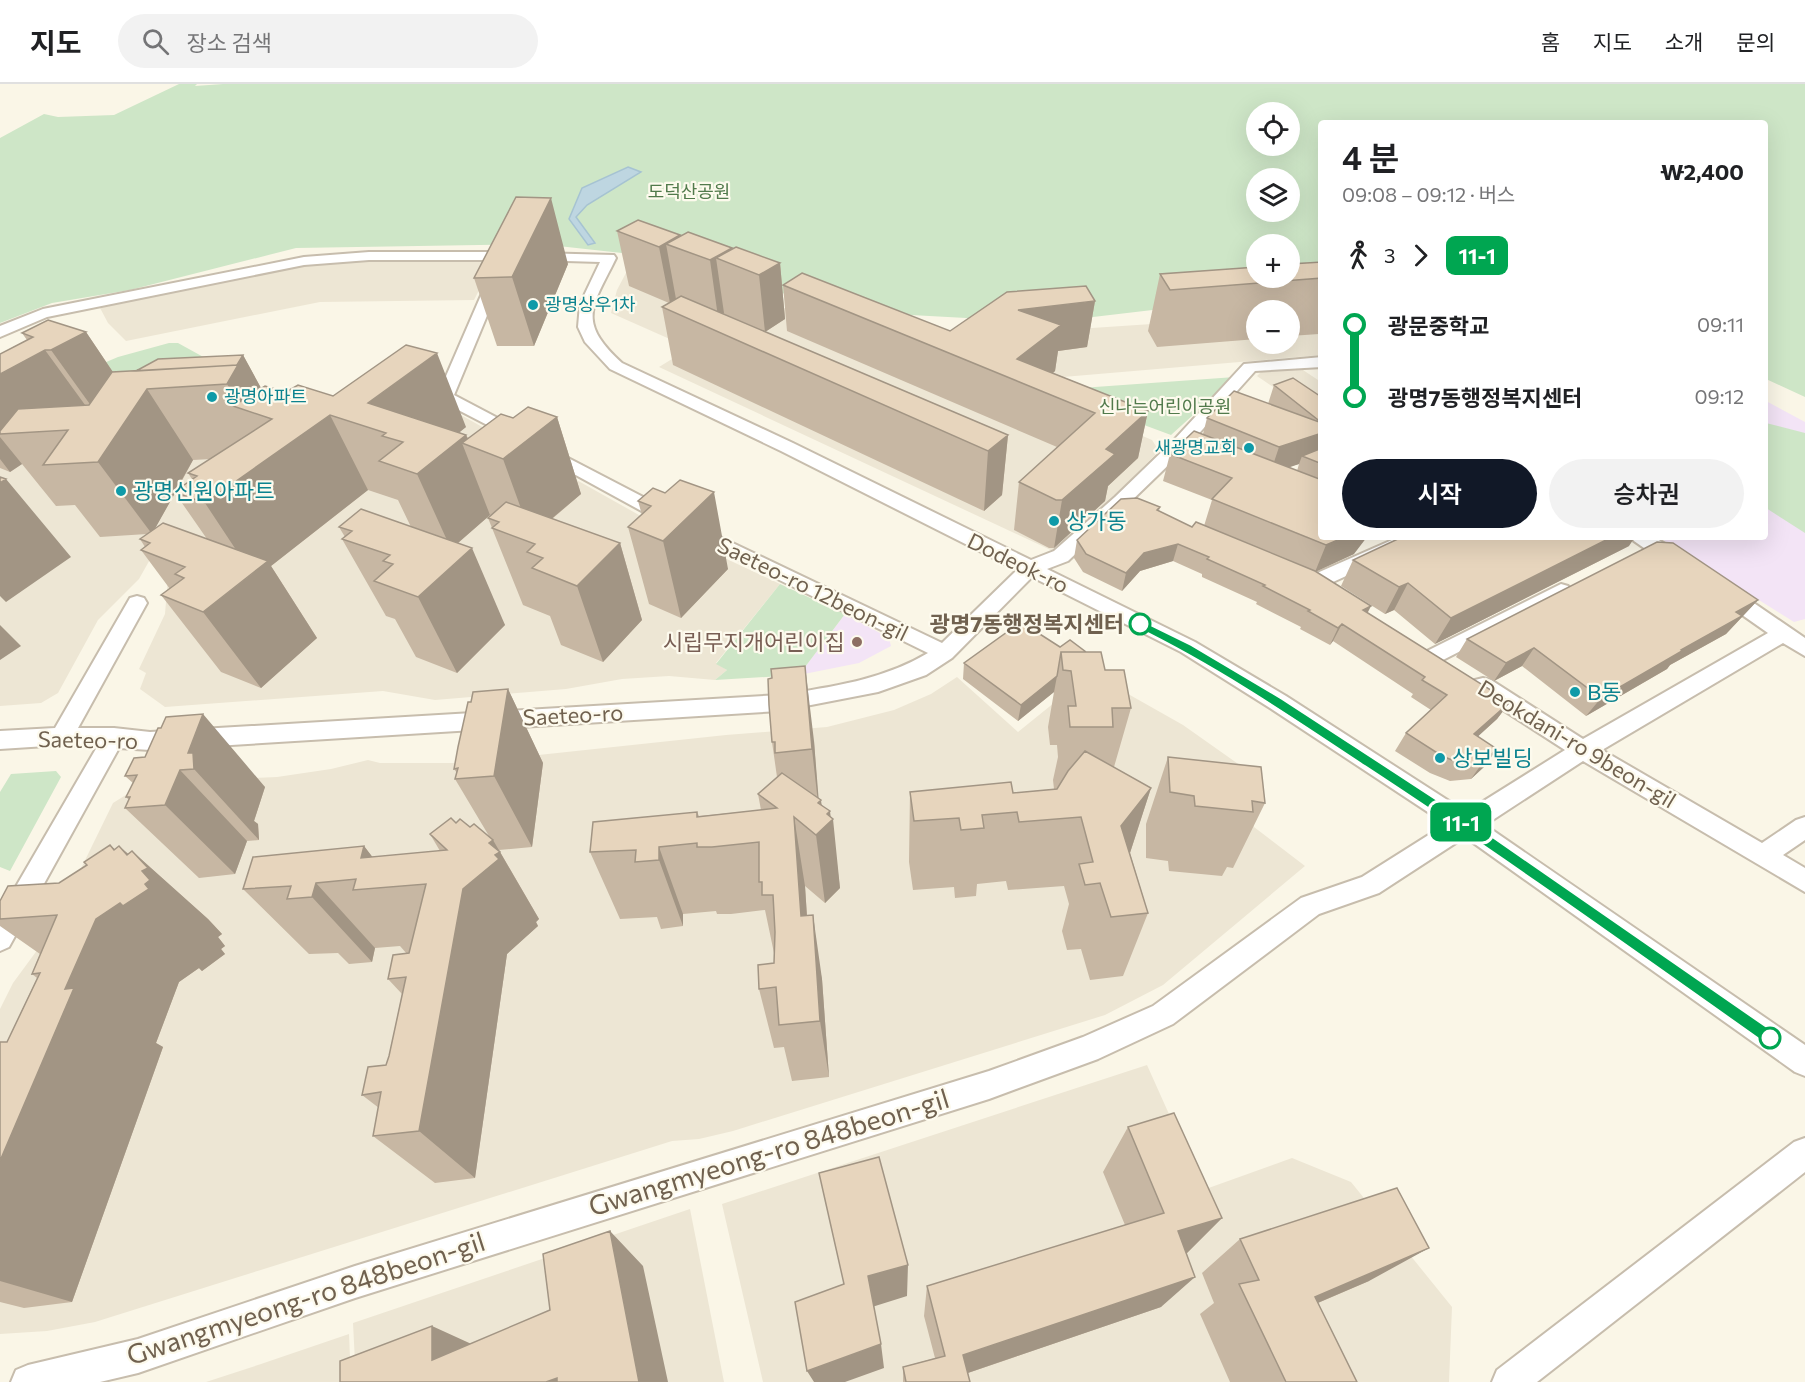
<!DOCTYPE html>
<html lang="ko">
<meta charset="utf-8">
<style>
:root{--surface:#fff;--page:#f2f2f2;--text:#202124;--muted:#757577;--line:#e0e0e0;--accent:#111827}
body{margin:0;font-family:Commissioner,"Noto Sans KR",sans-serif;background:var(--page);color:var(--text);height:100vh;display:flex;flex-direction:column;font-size:22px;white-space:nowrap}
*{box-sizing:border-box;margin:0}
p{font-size:20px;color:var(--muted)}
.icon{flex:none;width:33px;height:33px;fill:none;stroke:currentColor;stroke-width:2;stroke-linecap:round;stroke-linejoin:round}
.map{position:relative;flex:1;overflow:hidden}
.details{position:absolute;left:1318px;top:36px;width:450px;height:420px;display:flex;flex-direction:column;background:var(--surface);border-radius:6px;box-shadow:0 6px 24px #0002}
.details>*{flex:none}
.badge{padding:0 12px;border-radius:9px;font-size:21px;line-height:39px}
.fabs{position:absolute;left:1246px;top:18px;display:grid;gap:12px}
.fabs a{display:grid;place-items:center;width:54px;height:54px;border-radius:50%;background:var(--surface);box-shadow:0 6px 24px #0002;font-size:30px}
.map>.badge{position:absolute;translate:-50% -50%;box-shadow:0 0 0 3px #fff}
.legs{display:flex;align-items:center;gap:9px;height:66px;padding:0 24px;font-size:20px}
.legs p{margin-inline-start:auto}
.summary{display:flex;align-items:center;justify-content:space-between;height:102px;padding:0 24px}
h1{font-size:33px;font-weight:600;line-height:45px}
.action{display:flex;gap:12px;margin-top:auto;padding:12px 24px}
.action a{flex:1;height:69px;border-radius:36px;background:var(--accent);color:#fff;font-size:24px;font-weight:600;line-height:69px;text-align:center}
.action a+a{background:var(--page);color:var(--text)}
ul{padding:0 24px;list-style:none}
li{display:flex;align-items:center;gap:21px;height:72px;font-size:22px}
li i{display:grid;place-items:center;width:9px;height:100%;margin:0 8px;background:currentColor}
li i::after{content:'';width:15px;height:15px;margin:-8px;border:4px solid;border-radius:50%;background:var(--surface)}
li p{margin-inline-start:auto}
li:first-child i{background:linear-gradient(#0000 50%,currentColor 0)}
li:last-child i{background:linear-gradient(currentColor 50%,#0000 0)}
header{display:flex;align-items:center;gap:36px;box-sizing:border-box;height:84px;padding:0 30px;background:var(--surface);border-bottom:2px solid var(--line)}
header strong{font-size:28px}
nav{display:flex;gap:33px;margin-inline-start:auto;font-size:21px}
.search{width:420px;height:54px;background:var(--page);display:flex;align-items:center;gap:15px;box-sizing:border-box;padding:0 21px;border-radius:33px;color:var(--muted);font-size:22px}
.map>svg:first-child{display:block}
.residential{fill:#ede6d4}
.education{fill:#f3e4f6}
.green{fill:#cee6c7;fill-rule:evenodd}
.water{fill:#bed6e1;stroke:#a6c3d2;stroke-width:1.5}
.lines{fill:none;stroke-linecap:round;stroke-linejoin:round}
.minor-casing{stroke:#c7bdad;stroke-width:4}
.minor{fill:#fff;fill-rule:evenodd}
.wall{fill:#c7b7a3;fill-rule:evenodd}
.shaded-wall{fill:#a29584}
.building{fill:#e7d5bd;stroke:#a29584;stroke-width:1.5}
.line-1{fill:#00a651;stroke:#fff;stroke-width:1.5}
.culture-dot{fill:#0f9aa8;stroke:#fdfaed;stroke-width:2}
.stop-1-dot{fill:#fff;stroke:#00a651;stroke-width:3}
.education-dot{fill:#8d6e63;stroke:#fdfaed;stroke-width:2}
.labels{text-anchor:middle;stroke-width:4.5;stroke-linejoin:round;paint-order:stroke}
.far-park-label{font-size:18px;fill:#517a4b;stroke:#fdfaed}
.far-culture-label{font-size:18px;fill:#0d838f;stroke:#fdfaed;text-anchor:start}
.culture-label{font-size:22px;fill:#0d838f;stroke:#fdfaed;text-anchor:start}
.street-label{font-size:22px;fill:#70614f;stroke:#fdfaed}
.stop-label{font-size:22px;font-weight:bold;fill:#70614f;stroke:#fdfaed;text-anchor:end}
.education-label{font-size:22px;fill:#785e54;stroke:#fdfaed;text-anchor:end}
.near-street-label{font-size:27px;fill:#70614f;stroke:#fdfaed}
</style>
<header>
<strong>지도</strong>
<div class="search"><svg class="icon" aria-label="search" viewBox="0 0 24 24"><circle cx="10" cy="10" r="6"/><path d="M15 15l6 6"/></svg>장소 검색</div>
<nav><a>홈</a><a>지도</a><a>소개</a><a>문의</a></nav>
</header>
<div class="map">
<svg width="1805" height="1298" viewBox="0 0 1805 1298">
<rect width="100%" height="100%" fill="#faf6e7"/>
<path class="residential" d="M368,175H495L474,216L320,218L126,257L108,239L99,222L304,181Z
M639,184L810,231L952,248H1032L1257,233V260H1290V231L1309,230L1321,245V271L1063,293L1042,309L1152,356L1159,367L1057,469L659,283L690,264L611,229L617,206L627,187Z
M1300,284L1321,298V330L1316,332L1257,292L1261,288Z
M173,305L443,321L671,449L780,500L716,579L727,586L715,596L669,592L622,595L566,605L435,616L383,607L165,623L140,605L146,589L139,585L165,530L168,493L157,463L139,495L98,536L58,609L41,619L0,622V348Z
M1091,589L1183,641L1251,689L1254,743L1305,782L1163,901L1105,931L733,1047L699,1055L672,1057L95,1238L47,1247L0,1250V925L13,899L49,850L113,719L145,699L277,693L331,685L368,676L380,679H464L726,651L827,643L894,626L931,610L957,593L1018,648Z
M1147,981L1203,1106L1292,1074L1351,1098L1452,1223L1449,1298H763L722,1120Z
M690,1125L724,1298H356L353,1239Z
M349,1250L351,1298H206L261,1280Z"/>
<path class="education" d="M1766,317L1805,338V535L1794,538L1658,453H1766Z
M845,530L889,554L891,562L859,579L799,591Z"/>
<path class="green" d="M179,0H197L195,2L223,0H1805V313L1766,295V39H1322L1321,215L1195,221L1076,235L1003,236L911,231L722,199L640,171L540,160L296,164L130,206L52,219L0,239V54L44,30L58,33L114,31ZM1257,28H1290V62H1257ZM1257,94H1290V128H1257ZM1257,160H1290V194H1257Z
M169,259H178L207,275L197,280L66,295L118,273Z
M1235,293L1171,351L1071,314L1081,304Z
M1766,339L1805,349V449L1766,424Z
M780,500L845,530L799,591L715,596L727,586L716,580Z
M56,687L61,693L10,787L0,783V708L11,690Z"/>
<path class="water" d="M628,83L641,88L587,121L576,133L595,159L588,161L569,135L582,104Z"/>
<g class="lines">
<g class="minor-casing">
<path id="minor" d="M369,168H506L513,172L506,176H369L304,181L47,233L0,253V242L43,225L304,173Z
M537,169L614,171L616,174C592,223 576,237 622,279L793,359L1031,476L1054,467L1115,413L1173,357L1244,280L1322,273V283L1255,287L1185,365L1127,421L1068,477L1047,485L1195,558L1286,612L1466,728L1565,666L1475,608L1472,602L1475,596L1483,594L1491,596L1583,655L1768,549L1718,514L1715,509L1718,504L1725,502L1732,504L1805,554V572L1783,559L1602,666L1762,759L1796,736L1805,733V756L1783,771L1805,784V808L1583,677L1485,741L1805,961V992L1795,988L1465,753L1379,809L1319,830L1173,940L1098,975L989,1015L355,1214L138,1289L100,1298H11L16,1286L28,1281L138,1255L355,1182L989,987L1083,953L1153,922L1301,814L1362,793L1446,740L1270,624L1181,568L1032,493L952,574L926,591L878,608L780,627L150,666L119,664L9,863L0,867V830L97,663L62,661L0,665V647L55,644L130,514L137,512L144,514L147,519L78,644H114L150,648L780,611C831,603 883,596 928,569L690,452L688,448L690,444L697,442L942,559L1017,486L781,367L610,285L585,258L578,243L580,220L600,178L532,176L530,173Z
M496,189L503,193L454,311L524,348L527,352L524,356L518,357L439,316L437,313L489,193Z
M547,363L672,428L674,432L672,436H658L541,372L538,368L541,364Z
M1399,453H1425L1423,457L1322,503L1315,505L1308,503L1305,498L1308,493Z
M1632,453H1654L1684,472L1687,477L1684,482L1677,483L1670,482L1634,457Z
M1561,500L1568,502L1571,507L1568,512L1441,577L1434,580L1427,577L1423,572L1427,567Z
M1805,1054V1088L1537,1298H1492L1497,1286L1794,1058Z"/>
</g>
<use href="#minor" class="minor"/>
</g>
<path class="wall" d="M617,147L680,151L681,152L732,164L780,179L785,235L765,248L1008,351L1002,411L984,427L673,281L662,223L669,219L629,202Z
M1322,178V243L1319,250L1290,252V226H1257V255L1157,263L1148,247L1160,190Z
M568,180L534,262H497L474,194Z
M783,201L950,247L1095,217L1087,263L1058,267L1055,287L1053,289L1148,327L1138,374L1108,402L1105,417L1054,464H1049L1014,446L1019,398L1057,363L787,247Z
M86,248L113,288L136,287L243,271L261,304L286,308L333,312L466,343L459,348L466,351L468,354L513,334L557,333L581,410L552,435L620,459L642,536L603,578L561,561L550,532L523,521L492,444L488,434L491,432L490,431L458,459L505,541L457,589L416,573L395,535L386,532L342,455L345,453L339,443H411L398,416L368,406L271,482L317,554L261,604L221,588L161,511L170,505L141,466L145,463L140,455L147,450L100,453L75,421L56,422L22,380L10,388L0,384V270L27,256L22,249ZM211,375L188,389L192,395L177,406L193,376ZM175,409L207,455L155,444Z
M1274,301L1320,312H1322V453L1354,470L1315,488L1368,529L1510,618L1497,635L1478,652L1485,682L1471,695L1450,697L1430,689L1395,667L1406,649L1431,626L1411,613L1413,610L1333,557L1330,561L1300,545L1301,543L1256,520L1257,518L1202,493V490L1173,477L1140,487L1122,507L1083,488L1074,474L1077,456L1160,423L1159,427L1192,443L1204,442L1212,416L1163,397L1170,370L1203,350L1207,334L1268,320ZM1299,380L1297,387L1288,383L1291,382Z
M653,404L728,485L681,534L649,520L628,443L642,431L638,417Z
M1629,462L1435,560L1394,526L1385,530L1341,502L1353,476Z
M1758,516L1726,550L1670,581L1667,585L1586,632L1522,582L1494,597L1456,573L1467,555Z
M1060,563L1105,586L1131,624L1114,683L1151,704L1130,769L1148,829L1123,892L1090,896L1081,865L1067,866L1062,847L1069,820L1064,802L1008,806L1006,797L977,800L976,812L955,814L954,803L913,806L909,778L910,708L1013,709L1054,705L1053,696L1058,673L1057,661H1050L1048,643L1054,608L1018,637L963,595L964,579Z
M508,605L543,679L532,763L499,766L539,835L536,838L538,842L507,870L475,1094L435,1099L373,1052L379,1024L362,1011L386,981L389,972L402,910L388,895L407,870L400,862L375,864L372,878L349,880L338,869L309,870L243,805L364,762L372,773L440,767L430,750L456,739L470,743L489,752L455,695L457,689L454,685L471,618Z
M158,644L265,703L254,737L258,740L259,756L247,757L235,790L199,794L125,724L129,716L126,713L133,699L125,692L145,673Z
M814,657L818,714L822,721L831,733L840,804L825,819L805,802L807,832L822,895L829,993L792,997L784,963L774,964L759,905L774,879V869L765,826L731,830H717L716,827L683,830V842L661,845L657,833L620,835L590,768L697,728L699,732L761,726L758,710L777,693L772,658Z
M1168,673L1265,719L1233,784L1227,783L1222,792L1169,787L1168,777L1146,774V740Z
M114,765L128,770L132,767L208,835L222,850L218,853L225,862L221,865L225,870L202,887L199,884L179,898L156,959L163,963L72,1218L24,1224L0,1218V958H7L37,894L32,890L40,870L0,842V817L59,799Z
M1128,1043L1222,1134L1186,1170L1161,1223L968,1289L970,1298H903V1283L935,1274L924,1232L927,1202L1125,1141L1103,1088Z
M1240,1155L1369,1197L1318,1219L1357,1298H1230L1200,1230L1214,1219L1202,1189Z"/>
<path class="shaded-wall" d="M551,114L568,180L534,262L512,193Z
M680,151L683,166L666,160L676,215L670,219L659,163Z
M732,164L716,174L724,229L718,233L710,176Z
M780,179L785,235L765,248L759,191Z
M1095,217L1087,263L1058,267L1055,287L1035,304L1015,296L1018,226Z
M86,248L133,318L102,337L51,266Z
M45,266L96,336L0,350V290Z
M437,269L466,343L415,385L403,358L368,319Z
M243,271L261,304L242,325L227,300Z
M147,305L193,376L175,408H174L175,409L152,450L98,378Z
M1148,327L1138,374L1108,402L1105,417L1054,464L1062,416L1106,365Z
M330,331L368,406L271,482L317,554L261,604L203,528L252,490L205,419Z
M557,333L581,410L531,452L503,375Z
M1322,349V372H1302L1299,380L1270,390L1279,363Z
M466,351L471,362L462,359L490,431L451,465L417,390Z
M1008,351L1002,411L984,427L988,367Z
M0,353L22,380L10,388L0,375Z
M6,395L71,473L6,518L0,512V399Z
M714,408L728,485L681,534L663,457Z
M1345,453H1367L1354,470L1315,488L1326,461Z
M1612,453H1635L1629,462L1435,560L1451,534Z
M620,459L642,536L603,578L577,502Z
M1178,460L1173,477L1140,487L1122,507L1126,489L1144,469Z
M472,464L505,541L457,589L418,513Z
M1408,499L1394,526L1385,530L1399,503Z
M1758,516L1726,550L1670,581L1667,585L1586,632L1601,614L1681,566L1736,528Z
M1371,522L1362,540L1363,526Z
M1342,540L1333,557L1330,561L1338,544Z
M0,541L21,562L0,576Z
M1534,564L1522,582L1494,597L1506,579Z
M805,582L814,657L819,719L821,716L824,743L827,730L830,727L831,736L833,735L840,804L825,819L816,751L820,737L812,665Z
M1057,592L1054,608L1018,637L1021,621Z
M508,605L543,679L532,763L494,692Z
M1510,618L1497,635L1462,667L1474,650Z
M203,630L265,703L254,737L258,740L259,756L194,685L188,669Z
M1497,665L1485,682L1471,695L1483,678Z
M180,686L247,757L235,790L165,721Z
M1151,704L1128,775L1121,742Z
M794,733L805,802L811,896L801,832Z
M493,756L539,835L536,838L538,842L507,870L475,1094L419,1047L463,805L489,759Z
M110,761L150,796L119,762L146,785L132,767L208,835L222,850L218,853L225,862L221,865L225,870L202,887L199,884L179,898L156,959L163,963L72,1218L0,1197V1077L65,905L96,835L114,766Z
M364,762L395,802L361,774Z
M659,763L683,830V842L659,776Z
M316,799L375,864L372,878L312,813Z
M813,831L822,895L829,993L820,937Z
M1222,1134L1186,1170L1178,1147Z
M610,1147L643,1182L668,1298H639Z
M1429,1164L1369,1197L1266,1241L1315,1213Z
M908,1181L907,1212L872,1223L868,1192Z
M1195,1193L1161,1223L956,1293L963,1271Z
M432,1242L489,1268L432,1276Z
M881,1260L884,1284L845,1298H814L807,1287Z
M557,1294L566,1298H546Z"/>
<path class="building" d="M516,113L551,114L512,193L474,194Z
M638,136L680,151L659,163L617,147Z
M688,148L732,164L710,176L666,160Z
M736,163L780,179L759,191L716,174Z
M1322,178V194L1170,206L1160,190L1257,183V194H1290V180Z
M802,189L950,247L1007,208L1086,202L1095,217L1018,226L1061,241L1017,275L1148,327L1106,365L1115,370L1062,416H1056L1019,398L1095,329L783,201Z
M681,212L1008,351L988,367L662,223Z
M48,236L86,248L51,266H45L0,290V270L33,253L22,249Z
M406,261L437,269L368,319L466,351L417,390L379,377L403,358L382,352L386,349L330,331L205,419L174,408L197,392L188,389L272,335L233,322L265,302L286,308L298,301L333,312Z
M243,271L237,281L136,287L158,275Z
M238,281L227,300L147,305L98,378L43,381L68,346L0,350V347L18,325L89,321L112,288Z
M1293,294L1320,312H1322V339L1274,301Z
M1234,307L1322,339V349L1279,363L1207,334Z
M528,323L557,333L503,375L462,359L501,330L513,334Z
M1194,347L1322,396V453H1345L1326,461L1212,415L1232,394L1170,370Z
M1322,364V380L1302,372Z
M0,393L6,395L0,399Z
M680,396L714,408L663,457L628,443L651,422L638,417L653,404L665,409Z
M1137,414L1160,423L1157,426L1192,443L1196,438L1315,487L1371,522L1363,526L1510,618L1474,650L1497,665L1483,678L1462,680L1442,672L1406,649L1447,611L1422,596L1425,593L1342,540L1338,544L1308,527L1310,526L1263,502L1265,501L1207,475L1209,473L1178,460L1144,469L1126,489L1086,470L1077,456L1121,415Z
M506,418L620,459L577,502L532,484L543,474L527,468L535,460L492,444L499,438L488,434Z
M361,425L472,464L418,513L374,497L393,480L383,477L390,471L342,455L352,447L339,443Z
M163,439L268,477L203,528L161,511L184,494L175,490L185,483L141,466L150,459L140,455Z
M1402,453H1612L1451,534L1408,499L1399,503L1353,476Z
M1657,458L1673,459L1758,516L1736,528L1742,532L1681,566L1682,567L1601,614L1534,564L1506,579L1467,555Z
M1021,538L1060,563L1070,556L1086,568H1061L1057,592L1021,621L964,579Z
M1061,568H1101L1105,586H1124L1131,624H1112L1113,643H1070L1068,622H1076L1071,587L1063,586Z
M805,582L812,665L775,669V658H772L769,621L768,595L772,594L771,585Z
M508,605L494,692L455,695L458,684L454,685L458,663L468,618H471L473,608Z
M203,630L188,669H193L194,685L180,686L165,721L125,724L130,713H126L137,691L125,692L134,674L145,673L158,644H161L166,633Z
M1085,667L1151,704L1121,742L1148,829L1111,833L1100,799L1085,801L1079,780L1093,778L1081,733L1019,738L1017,728L982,731L984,744L961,746L959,734L914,737L910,708L1011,698L1013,709L1057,705L1068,687Z
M1168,673L1261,683L1265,719L1252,717L1253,728L1195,722L1194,712L1170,708Z
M782,689L821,716L818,719L830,727L827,730L833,735L816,751L794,733L801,832L813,831L820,937L779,941L776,903L759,905L758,881L774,879L775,848L773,811H762V798H759V758L712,763H697V759L659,763V776L635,778L636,766L590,768L593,738L697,728V733L777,724L758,710Z
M451,734L456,739L460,735L470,743L474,740L493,756L489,759L500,768L495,771L499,775L463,805L419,1047L373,1052L381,1008L362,1011L368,983L386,981L389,972L406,893L388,895L393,871L409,869L426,800L353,806L356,795L316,799L312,813L287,815L291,802L243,805L253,773L364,762L361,774L447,766L430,750Z
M110,761L114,766L119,762L127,771L132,767L148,784L142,787L150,796L145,800L149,805L123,822L120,819L96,835L65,905L74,904L0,1077V958H7L40,889L32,890L57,831L0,835V817L8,802L59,799L87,781L84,778Z
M1174,1029L1222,1134L1178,1147L1195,1193L963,1271L970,1298H906L903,1283L945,1272L927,1202L1164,1129L1128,1043Z
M879,1073L908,1181L868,1192L881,1260L807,1287L795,1218L844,1200L819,1089Z
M1397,1104L1429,1164L1315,1213L1357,1298H1286L1239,1200L1259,1196L1240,1155Z
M610,1147L639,1298H557V1294L546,1298H340V1277L432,1242V1276L550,1226L543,1170Z"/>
<path class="line-1" d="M1140,536L1191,561L1282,615L1469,737L1775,949L1777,954L1775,959L1770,961L1765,959C1632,865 1501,771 1365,682C1290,632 1216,582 1136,543V537Z"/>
<g class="culture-dot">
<circle cx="533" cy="221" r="6"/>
<circle cx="212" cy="313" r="6"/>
<circle cx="1249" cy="364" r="6"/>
<circle cx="121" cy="407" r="6"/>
<circle cx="1054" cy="437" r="6"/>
<circle cx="1575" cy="608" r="6"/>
<circle cx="1440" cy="674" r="6"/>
</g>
<g class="stop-1-dot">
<circle cx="1140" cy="540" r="10"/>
<circle cx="1770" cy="954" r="10"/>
</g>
<circle class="education-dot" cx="857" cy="558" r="6"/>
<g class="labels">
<g class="far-park-label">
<text x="689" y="114">도덕산공원</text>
<text x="1165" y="329">신나는어린이공원</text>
</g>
<g class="far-culture-label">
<text x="545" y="227">광명상우1차</text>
<text x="224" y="319">광명아파트</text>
<text x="1237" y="370" text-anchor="end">새광명교회</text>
</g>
<g class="culture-label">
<text x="133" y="415">광명신원아파트</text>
<text x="1066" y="445">상가동</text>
<text x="1587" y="616">B동</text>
<text x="1452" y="682">상보빌딩</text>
</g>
<g class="street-label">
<text transform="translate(1018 479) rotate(26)" y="8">Dodeok-ro</text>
<text transform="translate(813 505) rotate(26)" y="8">Saeteo-ro 12beon-gil</text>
<text transform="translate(573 631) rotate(-3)" y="8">Saeteo-ro</text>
<text transform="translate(88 656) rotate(1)" y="8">Saeteo-ro</text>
<text transform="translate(1577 660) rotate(31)" y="8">Deokdani-ro 9beon-gil</text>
</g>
<g class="stop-label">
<text x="1124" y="548">광명7동행정복지센터</text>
</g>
<g class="education-label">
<text x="845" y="566">시립무지개어린이집</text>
</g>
<g class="near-street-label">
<text transform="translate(769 1069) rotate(-17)" y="9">Gwangmyeong-ro 848beon-gil</text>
<text transform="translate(306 1215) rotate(-18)" y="9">Gwangmyeong-ro 848beon-gil</text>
</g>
</g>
</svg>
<div class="fabs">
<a><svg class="icon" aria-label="locate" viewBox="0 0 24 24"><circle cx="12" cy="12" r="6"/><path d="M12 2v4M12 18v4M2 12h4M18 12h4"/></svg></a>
<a><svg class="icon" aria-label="layers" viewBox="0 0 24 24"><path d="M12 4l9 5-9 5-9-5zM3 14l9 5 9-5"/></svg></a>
<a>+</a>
<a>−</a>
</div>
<b class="badge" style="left:1461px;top:738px;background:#00a651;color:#fff">11-1</b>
<section class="details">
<div class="summary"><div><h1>4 분</h1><p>09:08 – 09:12 · 버스</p></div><b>₩2,400</b></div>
<div class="legs"><svg class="icon" aria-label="walk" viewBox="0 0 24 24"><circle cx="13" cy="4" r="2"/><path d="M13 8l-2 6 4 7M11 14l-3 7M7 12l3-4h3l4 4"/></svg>3<svg class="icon" aria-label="forward" viewBox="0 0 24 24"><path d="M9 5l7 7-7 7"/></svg><b class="badge" style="background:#00a651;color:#fff">11-1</b></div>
<ul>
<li><i style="color:#00a651"></i><b>광문중학교</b><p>09:11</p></li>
<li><i style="color:#00a651"></i><b>광명7동행정복지센터</b><p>09:12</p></li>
</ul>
<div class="action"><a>시작</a><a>승차권</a></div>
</section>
</div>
